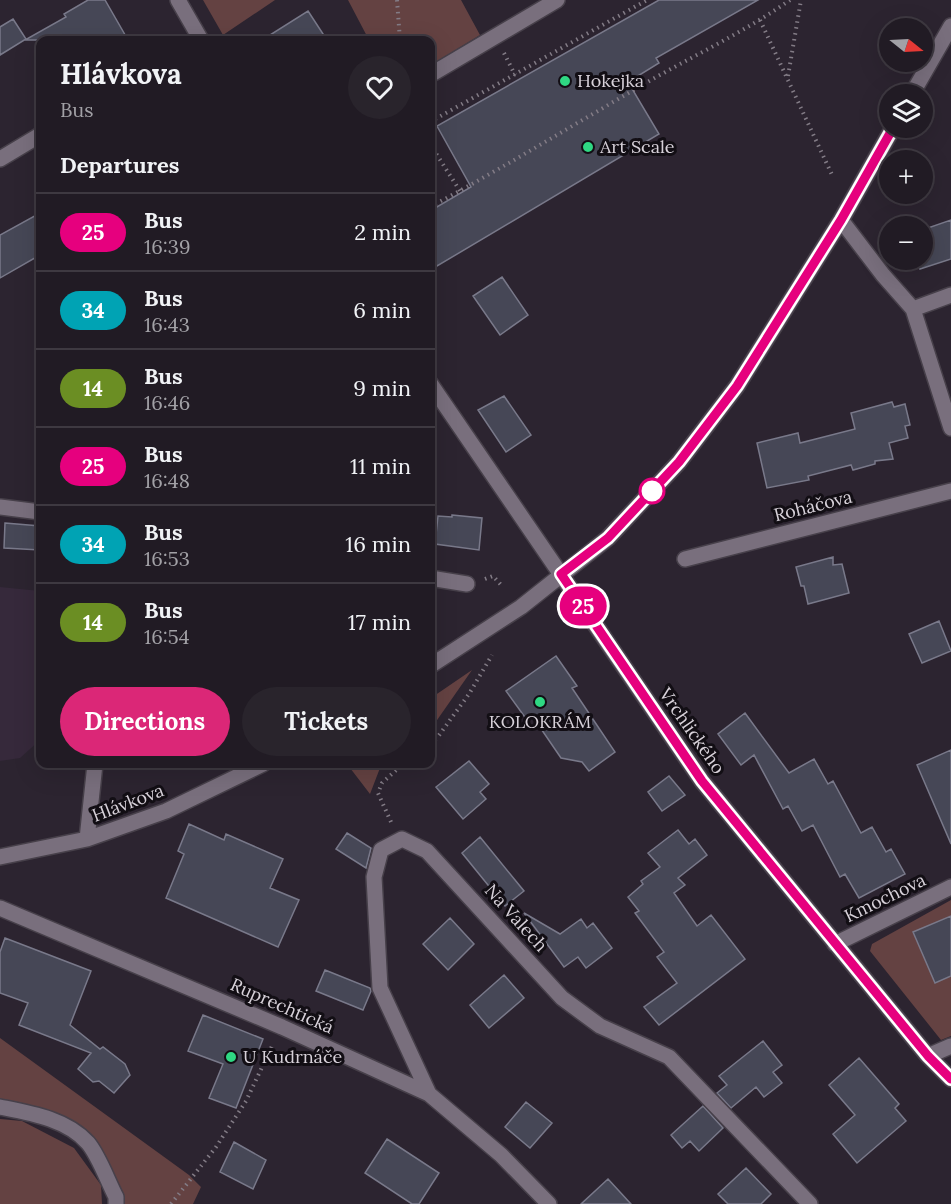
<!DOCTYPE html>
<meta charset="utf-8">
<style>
:root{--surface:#211b24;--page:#29242c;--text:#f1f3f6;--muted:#a2a1a6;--line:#3e3941;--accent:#db2777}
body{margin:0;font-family:Lora,serif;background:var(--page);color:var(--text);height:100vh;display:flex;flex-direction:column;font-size:22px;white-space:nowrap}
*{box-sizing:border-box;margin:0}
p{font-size:20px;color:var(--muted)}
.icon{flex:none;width:33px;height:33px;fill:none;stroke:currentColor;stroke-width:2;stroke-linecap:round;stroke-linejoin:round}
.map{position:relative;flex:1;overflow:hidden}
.side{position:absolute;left:36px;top:36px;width:399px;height:732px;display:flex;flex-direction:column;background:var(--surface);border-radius:12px;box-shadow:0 6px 24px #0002,0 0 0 2px var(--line)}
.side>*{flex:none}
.badge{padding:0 12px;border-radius:20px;font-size:21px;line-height:39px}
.needle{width:39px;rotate:108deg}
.controls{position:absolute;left:879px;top:18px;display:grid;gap:12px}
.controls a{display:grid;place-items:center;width:54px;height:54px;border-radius:50%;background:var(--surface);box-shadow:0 6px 24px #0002,0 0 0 2px var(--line);font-size:30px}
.map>.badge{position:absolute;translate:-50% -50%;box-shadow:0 0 0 3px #fff}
h2{padding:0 24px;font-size:22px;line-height:54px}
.round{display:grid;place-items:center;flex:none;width:63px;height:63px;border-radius:32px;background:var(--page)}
.headline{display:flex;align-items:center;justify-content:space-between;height:102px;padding:0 24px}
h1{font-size:28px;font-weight:800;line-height:45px}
.cta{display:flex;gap:12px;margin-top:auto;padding:12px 24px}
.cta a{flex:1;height:69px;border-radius:36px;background:var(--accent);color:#fff;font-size:24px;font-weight:800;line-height:69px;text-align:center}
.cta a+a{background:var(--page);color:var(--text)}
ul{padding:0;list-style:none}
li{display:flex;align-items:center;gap:18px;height:78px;padding:0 24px;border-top:2px solid var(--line)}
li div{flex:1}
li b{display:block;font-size:22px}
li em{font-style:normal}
li .badge{min-width:66px;font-weight:700;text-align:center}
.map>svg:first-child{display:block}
.built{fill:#36293b}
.green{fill:#644242}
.building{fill:#464756;stroke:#79798a;stroke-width:1.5}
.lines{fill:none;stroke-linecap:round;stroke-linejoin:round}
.lane-casing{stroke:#47404a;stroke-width:18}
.street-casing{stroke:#47404a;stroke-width:18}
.path{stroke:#837c86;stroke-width:4;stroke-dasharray:1.5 4.5;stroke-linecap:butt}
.lane{stroke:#796f7d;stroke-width:15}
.street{stroke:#796f7d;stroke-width:15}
.line-casing{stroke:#fff;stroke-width:14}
.line{stroke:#e6007e;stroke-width:9}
.poi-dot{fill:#2fd883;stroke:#120e14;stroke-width:2}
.stop-dot{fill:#fff;stroke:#e6007e;stroke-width:3}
.labels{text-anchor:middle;stroke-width:6;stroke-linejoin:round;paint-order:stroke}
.poi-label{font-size:18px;fill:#d7d1d9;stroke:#120e14;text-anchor:start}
.street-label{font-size:18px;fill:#d7d1d9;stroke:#120e14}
</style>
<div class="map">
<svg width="951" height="1204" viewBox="0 0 951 1204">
<rect width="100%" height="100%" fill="#2c2430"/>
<path class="built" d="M0,587L40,591V740L20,758L0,761Z"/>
<path class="green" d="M203,0H275L223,35Z
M348,0H461L480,35L431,65L430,40H369Z
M472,670L435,723L431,727V698Z
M347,764H386L380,768L370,794Z
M951,900V1036L941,1040L870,951L872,944Z
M0,1038L189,1175L201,1187L193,1204H121L119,1186L96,1146L83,1130L60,1115L0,1102Z
M0,1119L22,1121L74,1148L101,1185L102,1204H0Z"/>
<path class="building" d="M88,0H105L128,40H25L66,17L64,14Z
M659,0H758L656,58L659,63L628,82L659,134L437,266L430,255V211L471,187L437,126Z
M308,11L327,40H262Z
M13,19L26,39L0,55V27Z
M40,213V255L0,278V235Z
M951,220V259L920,269L917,260H922V230Z
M502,277L528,315L500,335L473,296Z
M504,396L531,435L506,452L478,410Z
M892,402L894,407L905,404L910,425L905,426L908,438L889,443L893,459L875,461V464L853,470L851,465L808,476L809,480L767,488L757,443L798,433L800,443L855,429L851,413Z
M452,515L482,518L479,550L435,544L438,516L452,517Z
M5,523L40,526V550L4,548Z
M833,557V565L842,564L849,593L808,604L804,586H801L796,567Z
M939,621L951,651L922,663L909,634Z
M556,656L577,686L572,688L615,752L589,771L582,762L561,758L533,717L527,720L506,691Z
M745,713L789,773L814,759L828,784L833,781L861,833L872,827L886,852L891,849L905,874L859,898L845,874L840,877L813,825L802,831L788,806L783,809L754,755L741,765L718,734Z
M951,750V844L917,765Z
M469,761L489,784L480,792L486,799L463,819L436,787Z
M669,776L685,795L662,811L648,792Z
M189,824L224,840L226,834L283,859L270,888L299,900L278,947L166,898L184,854L178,851Z
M678,830L689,844L695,839L707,855L678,878L685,885L674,893L697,926L711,915L745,959L659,1025L644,1007L677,983L657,957L664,952L635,913L639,911L628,897L643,884L641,881L660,867L648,853Z
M347,833L371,848L366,868L336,849Z
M480,837L524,891L505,906L462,853Z
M524,913L560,934L581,919L587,928L593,923L612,948L586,968L578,957L564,967Z
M951,916V976L935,983L913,932Z
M450,918L474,944L448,970L423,944Z
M5,938L91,971L70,1025L100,1049L103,1047L125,1064L130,1075L114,1093L99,1081L93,1082L78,1069L91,1053L19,1025L28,1003L0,993V952Z
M325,970L370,988L371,991L363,1010L316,991Z
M504,975L524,998L489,1028L470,1005Z
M203,1015L263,1039L236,1108L209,1098L223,1064L188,1051Z
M763,1041L782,1065L773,1072L782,1083L764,1097L756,1087L731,1108L717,1093L727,1085L719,1076Z
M859,1058L899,1104L895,1108L906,1121L857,1163L833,1134L855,1115L829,1085Z
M526,1102L552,1123L530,1148L505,1127Z
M703,1106L723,1128L699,1151L690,1141L682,1148L671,1135Z
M387,1139L439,1173L419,1204H412L365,1173Z
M234,1142L266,1160L253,1189L220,1172Z
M746,1168L771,1194L761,1204H728L718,1194Z
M608,1179L631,1204H581Z"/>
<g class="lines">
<g class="lane-casing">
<path id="lane" d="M430,578L467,584"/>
</g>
<g class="street-casing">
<path id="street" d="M178,0L201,40
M430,75L557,0
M912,94L951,26
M0,159L40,135
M841,220L883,275L913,309L951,295
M913,309L951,428
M430,383L702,781L928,1056L951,1079
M0,507L40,512
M685,559L951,491
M430,666L521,607L608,538L679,462L737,386L841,220L893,128
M87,839L95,764
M0,857L87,839L166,811L263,764
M0,908L282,1027L429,1094L501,1155L549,1204
M835,944L951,887
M928,1056L951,1046
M429,1094L380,988L374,877L381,850L402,839L427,851L562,998L600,1026L669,1057L810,1204
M0,1107C30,1113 67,1119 88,1143C99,1156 108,1182 116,1197V1204"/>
</g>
<path class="path" d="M397,0L400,40
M760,20L833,177
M504,53L515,75
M788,76L801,0
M430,122L647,0
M430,144L460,191
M430,207C499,170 565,130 632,91C684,60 740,35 790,0
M485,579L493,576L502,586
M430,743L437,738L469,694L492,655
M391,822L378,793L382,783L403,764
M171,1204L216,1147L246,1101L273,1044"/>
<use href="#lane" class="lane"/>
<use href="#street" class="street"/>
</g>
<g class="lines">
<g class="line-casing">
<path id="line" d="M893,128L841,220L737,386L679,462L650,493L608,538L561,574L702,781L928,1056L951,1079"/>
</g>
<use href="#line" class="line"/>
</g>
<g class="poi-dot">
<circle cx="565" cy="81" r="6"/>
<circle cx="588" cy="147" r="6"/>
<circle cx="540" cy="702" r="6"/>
<circle cx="231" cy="1057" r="6"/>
</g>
<circle class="stop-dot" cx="652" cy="491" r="12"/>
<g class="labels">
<g class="poi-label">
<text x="577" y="87">Hokejka</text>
<text x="600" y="153">Art Scale</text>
<text x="540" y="728" text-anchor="middle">KOLOKRÁM</text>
<text x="243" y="1063">U Kudrnáče</text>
</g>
<g class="street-label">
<text transform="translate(813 506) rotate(-14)" y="6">Roháčova</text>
<text transform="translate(692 731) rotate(55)" y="6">Vrchlického</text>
<text transform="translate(128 803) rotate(-21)" y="6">Hlávkova</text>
<text transform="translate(885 898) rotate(-26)" y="6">Kmochova</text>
<text transform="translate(516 918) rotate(48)" y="6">Na Valech</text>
<text transform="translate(282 1006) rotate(24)" y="6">Ruprechtická</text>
</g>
</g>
</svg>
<div class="controls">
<a><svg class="needle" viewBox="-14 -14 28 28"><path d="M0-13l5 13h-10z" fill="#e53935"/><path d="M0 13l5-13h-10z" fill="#a2a1a6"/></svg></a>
<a><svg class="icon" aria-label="layers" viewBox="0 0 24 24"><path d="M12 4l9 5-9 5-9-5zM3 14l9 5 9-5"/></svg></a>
<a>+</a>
<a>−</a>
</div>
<b class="badge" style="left:583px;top:606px;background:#e6007e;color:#fff">25</b>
<section class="side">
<div class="headline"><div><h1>Hlávkova</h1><p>Bus</p></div><a class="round"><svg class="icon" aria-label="heart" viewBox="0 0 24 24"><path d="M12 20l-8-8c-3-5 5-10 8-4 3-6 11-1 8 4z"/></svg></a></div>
<h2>Departures</h2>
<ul>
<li><span class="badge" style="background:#e6007e;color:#fff">25</span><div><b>Bus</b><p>16:39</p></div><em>2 min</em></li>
<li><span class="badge" style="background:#00a3b4;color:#fff">34</span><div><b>Bus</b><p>16:43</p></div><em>6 min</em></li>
<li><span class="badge" style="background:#6b8e23;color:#fff">14</span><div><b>Bus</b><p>16:46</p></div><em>9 min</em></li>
<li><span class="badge" style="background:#e6007e;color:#fff">25</span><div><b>Bus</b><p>16:48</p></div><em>11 min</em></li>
<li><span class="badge" style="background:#00a3b4;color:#fff">34</span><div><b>Bus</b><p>16:53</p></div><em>16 min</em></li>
<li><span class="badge" style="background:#6b8e23;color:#fff">14</span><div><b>Bus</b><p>16:54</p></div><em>17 min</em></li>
</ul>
<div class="cta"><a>Directions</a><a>Tickets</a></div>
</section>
</div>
